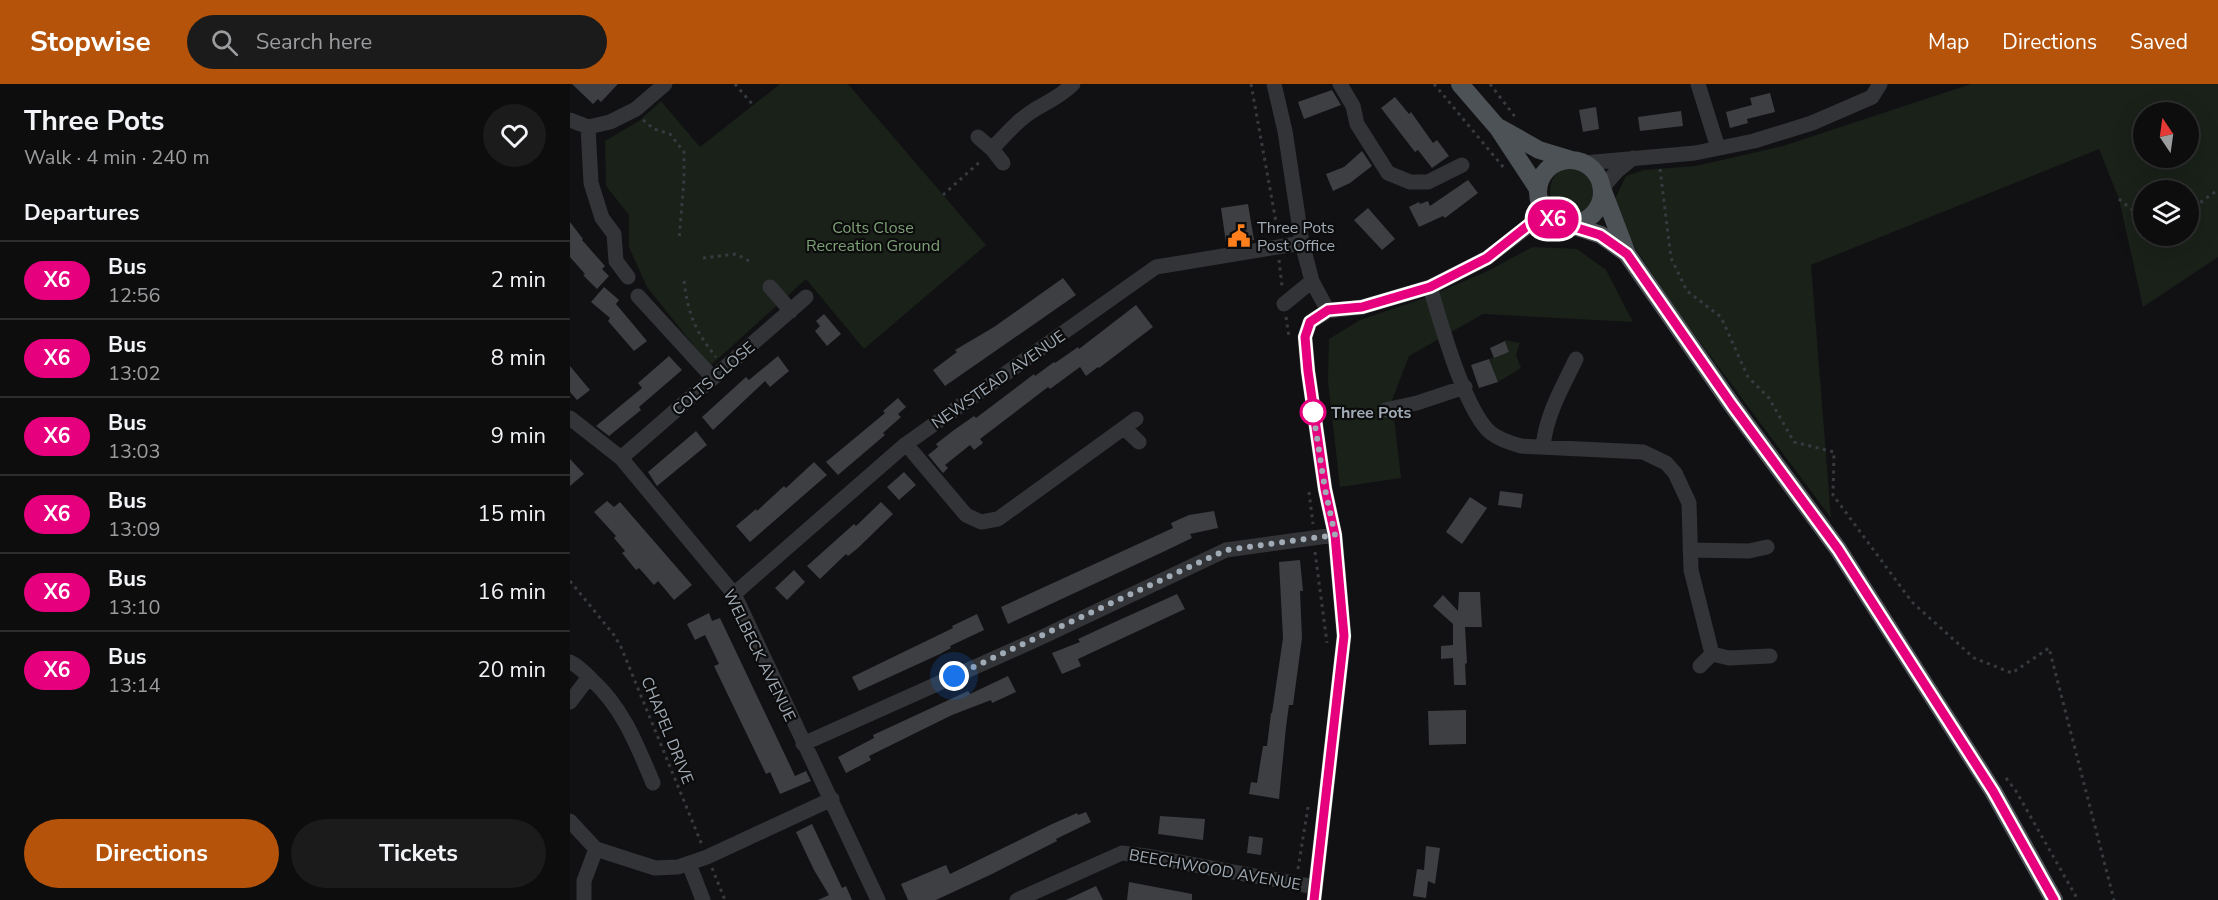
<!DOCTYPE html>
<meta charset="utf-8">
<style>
:root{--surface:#0d0d0e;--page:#1b1b1c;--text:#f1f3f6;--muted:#9a9c9e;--line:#2d2d2e;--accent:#b45309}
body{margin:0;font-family:"Nunito Sans",sans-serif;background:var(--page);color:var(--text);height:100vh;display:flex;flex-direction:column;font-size:22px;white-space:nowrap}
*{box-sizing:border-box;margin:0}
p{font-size:20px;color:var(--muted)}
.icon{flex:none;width:33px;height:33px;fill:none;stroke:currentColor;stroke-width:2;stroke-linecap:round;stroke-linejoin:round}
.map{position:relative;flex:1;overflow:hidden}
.sheet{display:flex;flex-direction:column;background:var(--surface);width:570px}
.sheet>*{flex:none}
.badge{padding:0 12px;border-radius:20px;font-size:21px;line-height:39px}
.needle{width:39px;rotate:347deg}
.buttons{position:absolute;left:1563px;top:18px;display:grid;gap:12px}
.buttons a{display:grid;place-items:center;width:66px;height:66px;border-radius:50%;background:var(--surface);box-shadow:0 6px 24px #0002,0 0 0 2px var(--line);font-size:30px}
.you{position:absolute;width:30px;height:30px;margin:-15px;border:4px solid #fff;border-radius:50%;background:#1a73e8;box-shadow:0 0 0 9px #1a73e833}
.map>.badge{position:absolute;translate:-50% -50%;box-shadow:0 0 0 3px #fff}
h2{padding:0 24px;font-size:22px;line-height:54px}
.round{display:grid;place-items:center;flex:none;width:63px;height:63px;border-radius:32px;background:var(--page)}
.headline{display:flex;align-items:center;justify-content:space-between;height:102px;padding:0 24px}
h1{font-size:28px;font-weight:700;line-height:45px}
.button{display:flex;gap:12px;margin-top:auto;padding:12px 24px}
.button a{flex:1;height:69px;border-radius:36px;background:var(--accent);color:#fff;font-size:24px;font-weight:700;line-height:69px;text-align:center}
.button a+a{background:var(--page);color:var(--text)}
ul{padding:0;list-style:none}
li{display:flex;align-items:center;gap:18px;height:78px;padding:0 24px;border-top:2px solid var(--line)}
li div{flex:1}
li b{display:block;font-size:22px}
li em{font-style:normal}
li .badge{min-width:66px;font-weight:700;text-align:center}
header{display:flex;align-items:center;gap:36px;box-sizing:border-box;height:84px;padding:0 30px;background:var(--accent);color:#fff}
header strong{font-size:28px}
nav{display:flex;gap:33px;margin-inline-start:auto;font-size:21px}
.search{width:420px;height:54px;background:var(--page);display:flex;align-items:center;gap:15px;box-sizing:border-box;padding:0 21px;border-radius:33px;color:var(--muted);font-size:22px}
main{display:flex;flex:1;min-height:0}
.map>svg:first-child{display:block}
.green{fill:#192119;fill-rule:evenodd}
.building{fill:#3d3f43}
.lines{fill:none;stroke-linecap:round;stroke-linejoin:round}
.path{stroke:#373b3f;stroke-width:3;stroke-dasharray:3 4.5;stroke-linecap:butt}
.minor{stroke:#323438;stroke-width:15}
.major{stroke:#4d5257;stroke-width:18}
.line-casing{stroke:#fff;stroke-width:14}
.line{stroke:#e6007e;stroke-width:9}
.walk{stroke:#a1abb5;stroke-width:6;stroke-dasharray:0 10.8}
.stop-dot{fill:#fff;stroke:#e6007e;stroke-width:3}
.labels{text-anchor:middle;stroke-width:4.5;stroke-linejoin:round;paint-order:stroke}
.park-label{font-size:16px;fill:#7da176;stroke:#0c0c0d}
.poi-label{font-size:16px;fill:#a1abb5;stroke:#0c0c0d;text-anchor:start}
.street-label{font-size:16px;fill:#a1abb5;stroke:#0c0c0d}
.stop-label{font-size:16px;font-weight:bold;fill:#a1abb5;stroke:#0c0c0d;text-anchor:start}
</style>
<header>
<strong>Stopwise</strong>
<div class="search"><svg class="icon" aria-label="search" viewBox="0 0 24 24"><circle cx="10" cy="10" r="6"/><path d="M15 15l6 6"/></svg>Search here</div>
<nav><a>Map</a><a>Directions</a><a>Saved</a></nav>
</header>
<main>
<section class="sheet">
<div class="headline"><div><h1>Three Pots</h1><p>Walk · 4 min · 240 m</p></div><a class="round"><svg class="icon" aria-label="heart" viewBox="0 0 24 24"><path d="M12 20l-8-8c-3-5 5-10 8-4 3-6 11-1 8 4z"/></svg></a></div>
<h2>Departures</h2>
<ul>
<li><span class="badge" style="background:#e6007e;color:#fff">X6</span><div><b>Bus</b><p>12:56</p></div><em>2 min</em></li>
<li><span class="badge" style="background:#e6007e;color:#fff">X6</span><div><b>Bus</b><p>13:02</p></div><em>8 min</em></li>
<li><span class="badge" style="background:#e6007e;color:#fff">X6</span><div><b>Bus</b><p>13:03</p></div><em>9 min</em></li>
<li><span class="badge" style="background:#e6007e;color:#fff">X6</span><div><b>Bus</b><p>13:09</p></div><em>15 min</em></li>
<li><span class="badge" style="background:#e6007e;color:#fff">X6</span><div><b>Bus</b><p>13:10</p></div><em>16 min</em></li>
<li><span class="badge" style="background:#e6007e;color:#fff">X6</span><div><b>Bus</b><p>13:14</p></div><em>20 min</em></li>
</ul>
<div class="button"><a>Directions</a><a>Tickets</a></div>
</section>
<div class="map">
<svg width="1648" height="816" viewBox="0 0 1648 816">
<rect width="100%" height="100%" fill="#111113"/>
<path class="green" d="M210,0H278L416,161L294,265L236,195L140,282L77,203L59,163V131L36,102L35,57L69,37L91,17L130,63Z
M1401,0H1648V173L1573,223L1549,115L1529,65L1241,181L1261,434L1107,227L1056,150L1044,117L1056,92L1074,86L1126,82L1213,62ZM1574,28H1618V74H1574ZM1574,106H1618V152H1574Z
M980 106a24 24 0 1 1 48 0a24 24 0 1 1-48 0Z
M962,163L1007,165L1036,186L1063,238L913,230L839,272L822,316L831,394L770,403L758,298L759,255L790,236L855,214L920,186Z
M935,256L950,259L946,271L951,284L928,298L919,275L939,268Z"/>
<path class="building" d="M2,0H48L31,18L28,15L23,20Z
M762,6L771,21L734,35L728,18Z
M1200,9L1205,28L1177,35L1178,39L1160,44L1156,28L1182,21L1180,14Z
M825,13L839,30L841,28L863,59L867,56L879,72L862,84L848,66L845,68L811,24Z
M1026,23L1029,45L1013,48L1009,26Z
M1111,27L1113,42L1070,47L1068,33Z
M792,67L802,82L780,99L763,107L756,90L774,83Z
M898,96L908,109L875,134L873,132L849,143L839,123L849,118L850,120L858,117L860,122Z
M678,120L684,156L656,159L651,124Z
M798,124L825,155L812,166L784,136Z
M0,138L13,155L12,156L35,182L32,185L39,192L27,205L13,191L15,190L0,173Z
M493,194L506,211L375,302L363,286L387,268L385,266L424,243Z
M34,203L49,216L46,220L77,257L64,267L38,237L40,234L21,218Z
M566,221L583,243L529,284L528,283L516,292L510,283L480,305L478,303L410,355L413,359L404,366L400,361L375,381L378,384L373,389L358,371L368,363L366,360L384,346L404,332L406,334L464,290L465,292L484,278L485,279L508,263L509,265Z
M254,230L271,250L257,262L245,247L250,242L246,237Z
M935,257L939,268L924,274L920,264Z
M99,272L112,286L69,323L71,326L39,352L26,342L72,304L68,299Z
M208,272L219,287L200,303L195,297L143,346L132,333L176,293L179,296Z
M919,275L928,298L909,304L901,281Z
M0,282L20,306L7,316L0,308Z
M328,314L336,323L328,330L331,333L313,349L315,351L268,391L256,378L315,329L313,327Z
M126,347L137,361L87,402L78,388Z
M0,375L14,390L0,402Z
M244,378L257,391L180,458L166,442L186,425L187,427L214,402L216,404Z
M334,388L346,401L329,416L317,403Z
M930,407L953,410L951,424L928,421Z
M900,413L917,424L892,460L876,448Z
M37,417L44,423L50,418L122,501L104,516L88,497L84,501L69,484L66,486L52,469L55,467L44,454L46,452L24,428Z
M311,418L323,430L288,464L278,472L276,470L250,495L237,482L284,440L286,442Z
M644,427L648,444L620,450L622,454L595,467L438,540L431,523L603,444L601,439L619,431Z
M730,476L733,507H730L732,554L723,621H719L716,643L709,715L679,710L681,698L687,699L693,662H697L701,629H702L713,554L709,478Z
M224,486L235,498L217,516L205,504Z
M889,508H910L912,543H895L897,579L895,580L896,601H884L883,574L871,575V562L883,561V540L863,522L873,511L888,527Z
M607,510L615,525L508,575L511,582L492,590L482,569L510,558L508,555L547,537Z
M139,529L142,537L150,534L225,692L236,687L241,697L210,710L200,688L196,690L144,582L149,580L135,551L125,556L117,540Z
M407,530L414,546L380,562L381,564L370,570L289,607L282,593L383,544L382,542Z
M438,592L446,608L422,619L421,616L382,631L299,672L301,676L276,689L268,673L304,654L303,651L398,607L400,610Z
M896,626V660L859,661L858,627Z
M516,728L521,738L486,755L487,757L422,790L366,816H338L331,800L376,781L380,790L480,741L507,729L508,731Z
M590,732L635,735L633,756L588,750Z
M242,740L272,804L276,802L282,816H248L259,811L244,786L226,748Z
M679,752L693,754L691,771L677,769Z
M856,762L870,764L865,800L858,797L856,814L843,812L847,785L854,786Z
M559,798L622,810V816H557Z
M526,802L533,816H496Z"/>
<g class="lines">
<path class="path" d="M165,0L183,21
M681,0L708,149
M864,0L934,84
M920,0L946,34
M73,36L84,45L100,50L114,68V96L109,156
M1090,85L1101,174L1117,207L1151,233L1178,293L1199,314L1224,358L1264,368L1263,411L1342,518L1404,574L1442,589L1479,564L1544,816
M373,111L412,76
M1549,115L1574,136
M1618,127L1648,106
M133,174L166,170L181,178
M709,176L712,202
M114,197C118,230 125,247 146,273
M716,233L719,253
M739,408L743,440
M745,468L757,559
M0,497L44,551L51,563L132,761
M1436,694L1446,707L1508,816
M142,784L155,816
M728,785L738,723"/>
<path class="minor" d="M704,0L715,47L732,159L742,197L758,227
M770,0L783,22L787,40L818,89L840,98H858L892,81
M1128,0L1148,64
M0,36L18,43L40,38L66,25L95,0
M18,43L21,99L32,134L44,150L46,177L58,193
M408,53L422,65L433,79
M422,65C435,51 448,36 464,26C478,18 491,12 503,0
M1014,79L1125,69L1184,57L1242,39L1302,13L1310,0
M1032,104L1047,87L1063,74
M200,203L221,227
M860,203C870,236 895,328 921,349C930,356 940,359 951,362L1073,368L1096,379L1105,389L1119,419L1121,486L1142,570
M68,212L143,294
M714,220L742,197
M815,326L847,319L895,303
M0,334L51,374L164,510L308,816
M554,344L569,358
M336,360L396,431L411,438L428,435L566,335
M973,363C976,331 992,304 1006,275
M51,374L236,213
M1120,466L1179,467L1197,463
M164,510L336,360L586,183L732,159
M0,578C9,582 15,589 22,596C53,624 67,661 83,699
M1130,582L1142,570L1159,574L1200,572
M0,618L19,593
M233,660L470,554L656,466L765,451
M0,737L26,765L85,784L108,783L137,773L262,715
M119,780L133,816
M14,816V797L26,765
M447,816L552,769L576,772L745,803
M744,816L774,552L765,451L755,405L738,287L735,253L740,238L758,227L792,223L860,203L917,174L967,136L975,128"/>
<path class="major" d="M890,0L928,44L968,105
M930,44L969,66L1002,76
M968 108a32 32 0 1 1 64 0a32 32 0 1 1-64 0Z
M1033,107L1057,170L1162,321L1268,465L1423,707L1484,816
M998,140L1031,151L1056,169"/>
</g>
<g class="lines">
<g class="line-casing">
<path id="line" d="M744,816L774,552L765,451L755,405L738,287L735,253L740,238L758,226L792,223L860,203L917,174L975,128L985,137L1030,151L1057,170L1162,321L1268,465L1423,707L1484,816"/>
</g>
<use href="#line" class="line"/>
<path class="walk" d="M384,592L656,466L765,451L755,405L743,328"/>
</g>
<defs>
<g id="civic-bare" transform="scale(1.8)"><path d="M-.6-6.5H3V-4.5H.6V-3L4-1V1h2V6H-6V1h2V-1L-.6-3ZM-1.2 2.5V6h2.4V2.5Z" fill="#ff7f1c" stroke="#0c0c0d" stroke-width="2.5" paint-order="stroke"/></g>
</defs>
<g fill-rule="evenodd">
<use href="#civic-bare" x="669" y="152"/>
</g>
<circle class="stop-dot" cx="743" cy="328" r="12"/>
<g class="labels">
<g class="park-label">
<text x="303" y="149">Colts Close<tspan x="303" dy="18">Recreation Ground</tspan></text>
</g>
<g class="poi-label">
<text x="687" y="149">Three Pots<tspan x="687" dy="18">Post Office</tspan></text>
</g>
<g class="street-label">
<text transform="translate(143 294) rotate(-41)" y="6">COLTS CLOSE</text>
<text transform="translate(428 295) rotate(-35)" y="6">NEWSTEAD AVENUE</text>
<text transform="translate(190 571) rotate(64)" y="6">WELBECK AVENUE</text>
<text transform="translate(98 646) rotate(68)" y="6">CHAPEL DRIVE</text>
<text transform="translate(645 785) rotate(10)" y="6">BEECHWOOD AVENUE</text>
</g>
<g class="stop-label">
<text x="761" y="334">Three Pots</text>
</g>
</g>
</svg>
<div class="buttons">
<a><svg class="needle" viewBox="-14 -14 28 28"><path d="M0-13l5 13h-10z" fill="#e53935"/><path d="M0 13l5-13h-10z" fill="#9a9c9e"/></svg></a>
<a><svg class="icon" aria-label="layers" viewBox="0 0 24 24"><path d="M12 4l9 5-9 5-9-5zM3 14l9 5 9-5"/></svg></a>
</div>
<div class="you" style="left:384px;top:592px"></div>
<b class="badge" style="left:983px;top:135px;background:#e6007e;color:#fff">X6</b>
</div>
</main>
